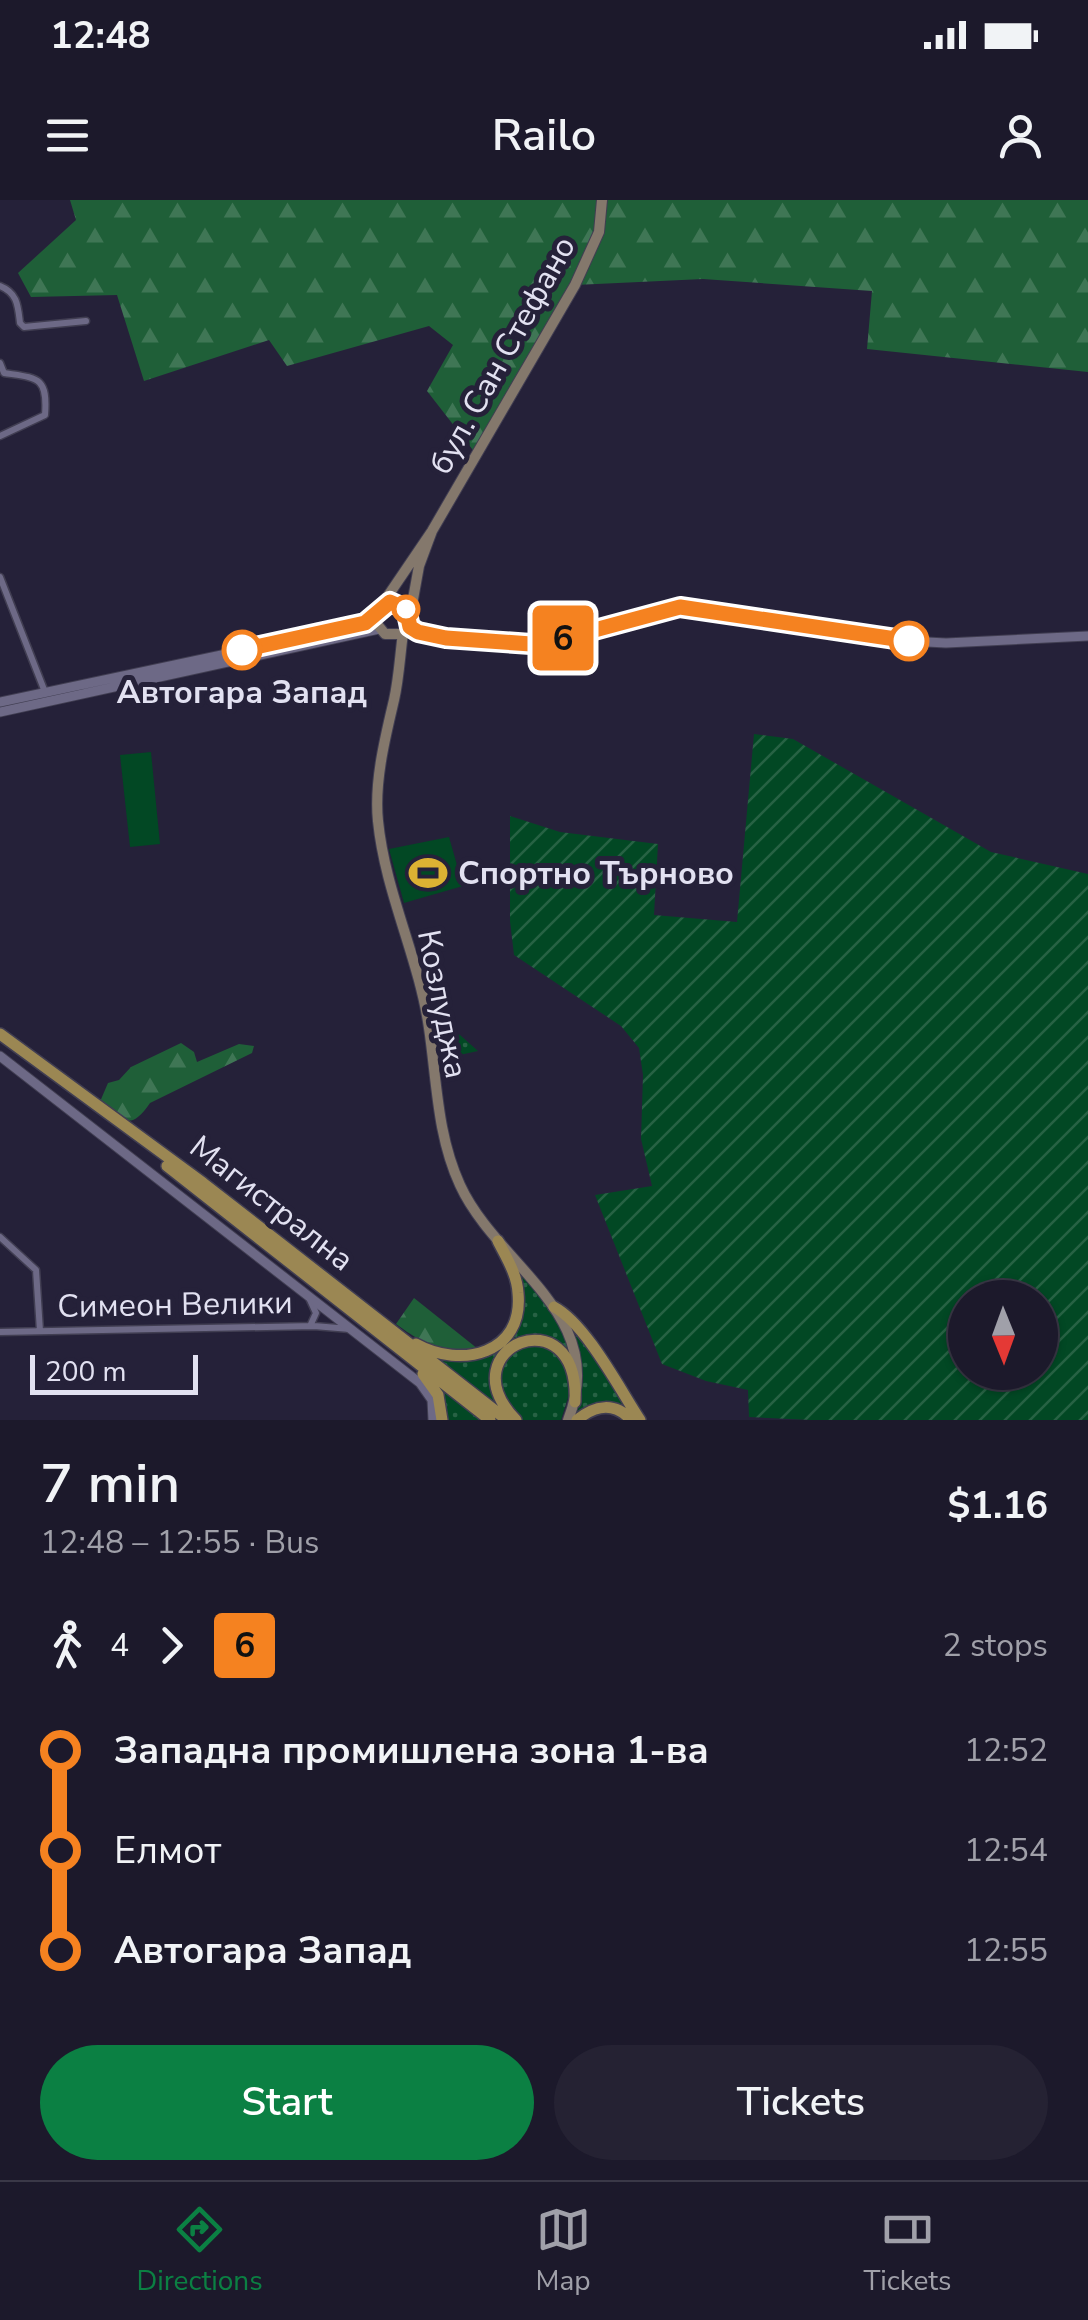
<!DOCTYPE html>
<meta charset="utf-8">
<style>
:root{--surface:#1c192b;--page:#252233;--text:#f1f3f6;--muted:#a0a0a9;--line:#3a3847;--accent:#0b8043}
body{margin:0;font-family:"Nunito Sans",sans-serif;background:var(--page);color:var(--text);height:100vh;display:flex;flex-direction:column;font-size:38px;white-space:nowrap}
*{box-sizing:border-box;margin:0}
p{font-size:32px;color:var(--muted)}
.icon{flex:none;width:55px;height:55px;fill:none;stroke:currentColor;stroke-width:2;stroke-linecap:round;stroke-linejoin:round}
.map{position:relative;height:1220px;overflow:hidden}
.drawer{display:flex;flex-direction:column;background:var(--surface);flex:1}
.drawer>*{flex:none}
.badge{padding:0 20px;border-radius:8px;font-size:35px;line-height:65px}
.needle{width:65px;rotate:179deg}
.controls{position:absolute;left:948px;top:1080px;display:grid;gap:20px}
.controls a{display:grid;place-items:center;width:110px;height:110px;border-radius:50%;background:var(--surface);box-shadow:0 2px 8px #0004,0 0 0 2px var(--line);font-size:50px}
.scale{position:absolute;left:30px;bottom:25px;width:168px;box-sizing:border-box;padding-left:10px;border:5px solid #e2e1f1;border-top:0;font-size:28px;line-height:35px;white-space:nowrap;color:#e2e1f1;-webkit-text-stroke:8px #252139;paint-order:stroke}
.map>.badge{position:absolute;translate:-50% -50%;box-shadow:0 0 0 5px #fff}
.legs{display:flex;align-items:center;gap:15px;height:110px;padding:0 40px;font-size:32px}
.legs p{margin-inline-start:auto}
.head{display:flex;align-items:center;justify-content:space-between;height:170px;padding:0 40px}
h1{font-size:55px;font-weight:600;line-height:75px}
.button{display:flex;gap:20px;margin-top:auto;padding:20px 40px}
.button a{flex:1;height:115px;border-radius:60px;background:var(--accent);color:#fff;font-size:40px;font-weight:600;line-height:115px;text-align:center}
.button a+a{background:var(--page);color:var(--text)}
ul{padding:0 40px;list-style:none}
li{display:flex;align-items:center;gap:35px;height:100px;font-size:38px}
li i{display:grid;place-items:center;width:15px;height:100%;margin:0 12px;background:currentColor}
li i::after{content:'';width:25px;height:25px;margin:-12px;border:8px solid;border-radius:50%;background:var(--surface)}
li p{margin-inline-start:auto}
li:first-child i{background:linear-gradient(#0000 50%,currentColor 0)}
li:last-child i{background:linear-gradient(currentColor 50%,#0000 0)}
.status{display:flex;justify-content:space-between;align-items:center;height:70px;padding:0 50px;background:var(--surface);direction:ltr}
.status svg{height:28px;fill:currentColor}
header{display:flex;justify-content:space-between;align-items:center;height:130px;padding:0 40px;background:var(--surface);font-size:45px;font-weight:600}
.dock{display:flex;justify-content:space-around;align-items:center;height:140px;border-top:2px solid var(--line);background:var(--surface);font-size:28px;color:var(--muted)}
.dock a{display:grid;justify-items:center;gap:5px}
.dock .on{color:var(--accent)}
.map>svg:first-child{display:block}
.grass{fill:url(#grass-dots)}
.forest{fill:url(#forest-firs)}
.garden{fill:url(#garden-furrows);fill-rule:evenodd}
.pitch{fill:#024824}
.lines{fill:none;stroke-linecap:round;stroke-linejoin:round}
.minor-casing{stroke:#413e52;stroke-width:9}
.tertiary-casing{stroke:#413e52;stroke-width:11}
.secondary-casing{stroke:#413e52;stroke-width:12}
.primary-casing{stroke:#413e52;stroke-width:14}
.minor{stroke:#6d6986;stroke-width:6}
.tertiary{stroke:#6d6986;stroke-width:9}
.secondary{stroke:#84786c;stroke-width:10}
.primary{stroke:#9b8753;stroke-width:11}
.line-1-casing{stroke:#fff;stroke-width:22}
.line-1{stroke:#f58220;stroke-width:15}
.stop-1-dot{fill:#fff;stroke:#f58220;stroke-width:5}
.labels{text-anchor:middle;stroke-width:10;stroke-linejoin:round;paint-order:stroke}
.street-label{font-size:32px;fill:#e2e1f1;stroke:#252139}
.stop-label{font-size:32px;font-weight:bold;fill:#e2e1f1;stroke:#252139}
.poi-label{font-size:32px;font-weight:bold;fill:#e2e1f1;stroke:#252139;text-anchor:start}
</style>
<div class="status"><b>12:48</b><svg viewBox="0 0 49 12"><path d="M0 12V9h3v3zM5 12V6h3v6zM10 12V3h3v9zM15 12V0h3v12zM26 1h20v11H26zM47 4h2v5h-2z"/></svg></div>
<header><svg class="icon" aria-label="menu" viewBox="0 0 24 24"><path d="M4 6h16M4 12h16M4 18h16"/></svg>Railo<svg class="icon" aria-label="person" viewBox="0 0 24 24"><circle cx="12" cy="8" r="4"/><path d="M4 21q1-7 8-7t8 7"/></svg></header>
<div class="map">
<svg width="1088" height="1220" viewBox="0 0 1088 1220">
<defs>
<pattern id="grass-dots" width="8" height="8" patternUnits="userSpaceOnUse" patternTransform="scale(2.5)"><rect width="8" height="8" fill="#024824"/><path d="M2 2h.1M6 6h.1" fill="none" stroke="#276244" stroke-width="1.8" stroke-linecap="round"/></pattern>
<pattern id="forest-firs" width="22" height="20" patternUnits="userSpaceOnUse" patternTransform="scale(2.5)"><rect width="22" height="20" fill="#1f5f38"/><path d="M5 1l3.5 6h-7zM16 11l3.5 6h-7z" fill="#3f7655"/></pattern>
<pattern id="garden-furrows" width="10" height="10" patternUnits="userSpaceOnUse" patternTransform="scale(2.5)"><rect width="10" height="10" fill="#024824"/><path d="M-1 1l2-2M0 10L10 0M9 11l2-2" fill="none" stroke="#276244"/></pattern>
</defs>
<rect width="100%" height="100%" fill="#252139"/>
<path class="grass" d="M432,825L460,835L478,851L450,857L447,845L434,844Z
M513,1064L559,1122L574,1163L546,1139L499,1155L495,1197L501,1211L428,1152L478,1157L515,1124Z
M579,1135L637,1220L622,1209L574,1220L583,1180L575,1137Z
M539,1143L565,1159L570,1191L561,1220H519L503,1201L500,1165L518,1147Z
M432,1179L485,1220H445Z"/>
<path class="forest" d="M70,0H1088V172L867,149L872,91L703,79L575,85L476,254L427,191L453,145L429,126L287,166L269,140L144,181L117,95L31,97L18,73L76,20Z
M181,843L194,852L197,862L239,844L254,846L252,853L150,903C130,932 124,920 99,904L108,883L119,880L131,867Z
M414,1098L478,1149C448,1159 419,1141 396,1124Z"/>
<path class="garden" d="M754,534L793,539L991,652L1088,674V1220H811L749,1217L748,1190L706,1181L662,1164L595,995L652,986L641,939L643,875L639,848L621,826L514,755L510,721V616L560,632L658,644L654,715L737,722ZM965,1098H1040V1172H965Z"/>
<path class="pitch" d="M151,552L160,644L130,647L120,555Z
M449,637L463,686L404,703L389,649Z"/>
<g class="lines">
<g class="minor-casing">
<path id="minor" d="M0,86C18,93 18,107 20,123L24,127L86,121
M0,163L4,173C37,178 48,176 45,215L0,236
M0,377L45,492
M0,1037L36,1070L40,1131
M310,1100L316,1113L311,1124
M0,1132L314,1126L350,1129"/>
</g>
<g class="tertiary-casing">
<path id="tertiary" d="M409,422L413,430L447,439L531,444L680,407L889,440L946,443L1088,436
M0,502L349,428L365,423L377,412
M0,512L379,429
M0,856L420,1183L432,1200L433,1220"/>
</g>
<g class="secondary-casing">
<path id="secondary" d="M432,331L419,366L408,427L401,434H385L377,424V412L432,331L575,85L599,32L602,0
M403,433C400,455 399,478 394,500C385,538 374,582 378,621C385,692 419,758 429,828C437,882 437,935 460,985C497,1066 610,1115 568,1220"/>
</g>
<g class="primary-casing">
<path id="primary" d="M0,834L203,983L507,1220
M167,966L490,1220
M554,1107C586,1124 619,1188 640,1220
M416,1144C461,1169 524,1154 518,1093C517,1074 506,1057 498,1041
M423,1174L438,1195L442,1220
M516,1220C445,1147 580,1093 575,1202
M577,1220C595,1205 615,1202 631,1220"/>
</g>
<use href="#minor" class="minor"/>
<use href="#tertiary" class="tertiary"/>
<use href="#secondary" class="secondary"/>
<use href="#primary" class="primary"/>
</g>
<g class="lines">
<g class="line-1-casing">
<path id="line-1" d="M242,450L365,423L390,402L406,409L410,427L418,432L446,438L531,444L565,438L680,407L909,441"/>
</g>
<use href="#line-1" class="line-1"/>
</g>
<defs>
<g id="stadium-bare" transform="scale(3)"><path d="M0-5a6.5 5 0 1 0 0 10a6.5 5 0 1 0 0-10ZM-3.5-1.8h7v3.6h-7Z" fill="#dcb233" stroke="#252139" stroke-width="2.5" paint-order="stroke"/></g>
</defs>
<g fill-rule="evenodd">
<use href="#stadium-bare" x="428" y="673"/>
</g>
<g class="stop-1-dot">
<circle cx="406" cy="409" r="12"/>
<circle cx="909" cy="441" r="18"/>
<circle cx="242" cy="450" r="18"/>
</g>
<g class="labels">
<g class="street-label">
<text transform="translate(502 155) rotate(-61)" y="11">бул. Сан Стефано</text>
<text transform="translate(443 804) rotate(79)" y="11">Козлуджа</text>
<text transform="translate(272 1003) rotate(38)" y="11">Магистрална</text>
<text transform="translate(175 1104) rotate(-1)" y="11">Симеон Велики</text>
</g>
<g class="stop-label">
<text x="242" y="503">Автогара Запад</text>
</g>
<g class="poi-label">
<text x="458" y="684">Спортно Търново</text>
</g>
</g>
</svg>
<div class="controls">
<a><svg class="needle" viewBox="-14 -14 28 28"><path d="M0-13l5 13h-10z" fill="#e53935"/><path d="M0 13l5-13h-10z" fill="#a0a0a9"/></svg></a>
</div>
<div class="scale">200 m</div>
<b class="badge" style="left:563px;top:438px;background:#f58220;color:#111">6</b>
</div>
<section class="drawer">
<div class="head"><div><h1>7 min</h1><p>12:48 – 12:55 · Bus</p></div><b>$1.16</b></div>
<div class="legs"><svg class="icon" aria-label="walk" viewBox="0 0 24 24"><circle cx="13" cy="4" r="2"/><path d="M13 8l-2 6 4 7M11 14l-3 7M7 12l3-4h3l4 4"/></svg>4<svg class="icon" aria-label="forward" viewBox="0 0 24 24"><path d="M9 5l7 7-7 7"/></svg><b class="badge" style="background:#f58220;color:#111">6</b><p>2 stops</p></div>
<ul>
<li><i style="color:#f58220"></i><b>Западна промишлена зона 1-ва</b><p>12:52</p></li>
<li><i style="color:#f58220"></i><span>Елмот</span><p>12:54</p></li>
<li><i style="color:#f58220"></i><b>Автогара Запад</b><p>12:55</p></li>
</ul>
<div class="button"><a>Start</a><a>Tickets</a></div>
</section>
<nav class="dock">
<a class="on"><svg class="icon" aria-label="directions" viewBox="0 0 24 24"><path d="M12 3l9 9-9 9-9-9zM9 14v-3h6M13 9l2 2-2 2"/></svg>Directions</a>
<a><svg class="icon" aria-label="map" viewBox="0 0 24 24"><path d="M3 6l6-2 6 2 6-2v14l-6 2-6-2-6 2zM9 4v14M15 6v14"/></svg>Map</a>
<a><svg class="icon" aria-label="tickets" viewBox="0 0 24 24"><path d="M3 7h18v10H3zM15 7v10"/></svg>Tickets</a>
</nav>
